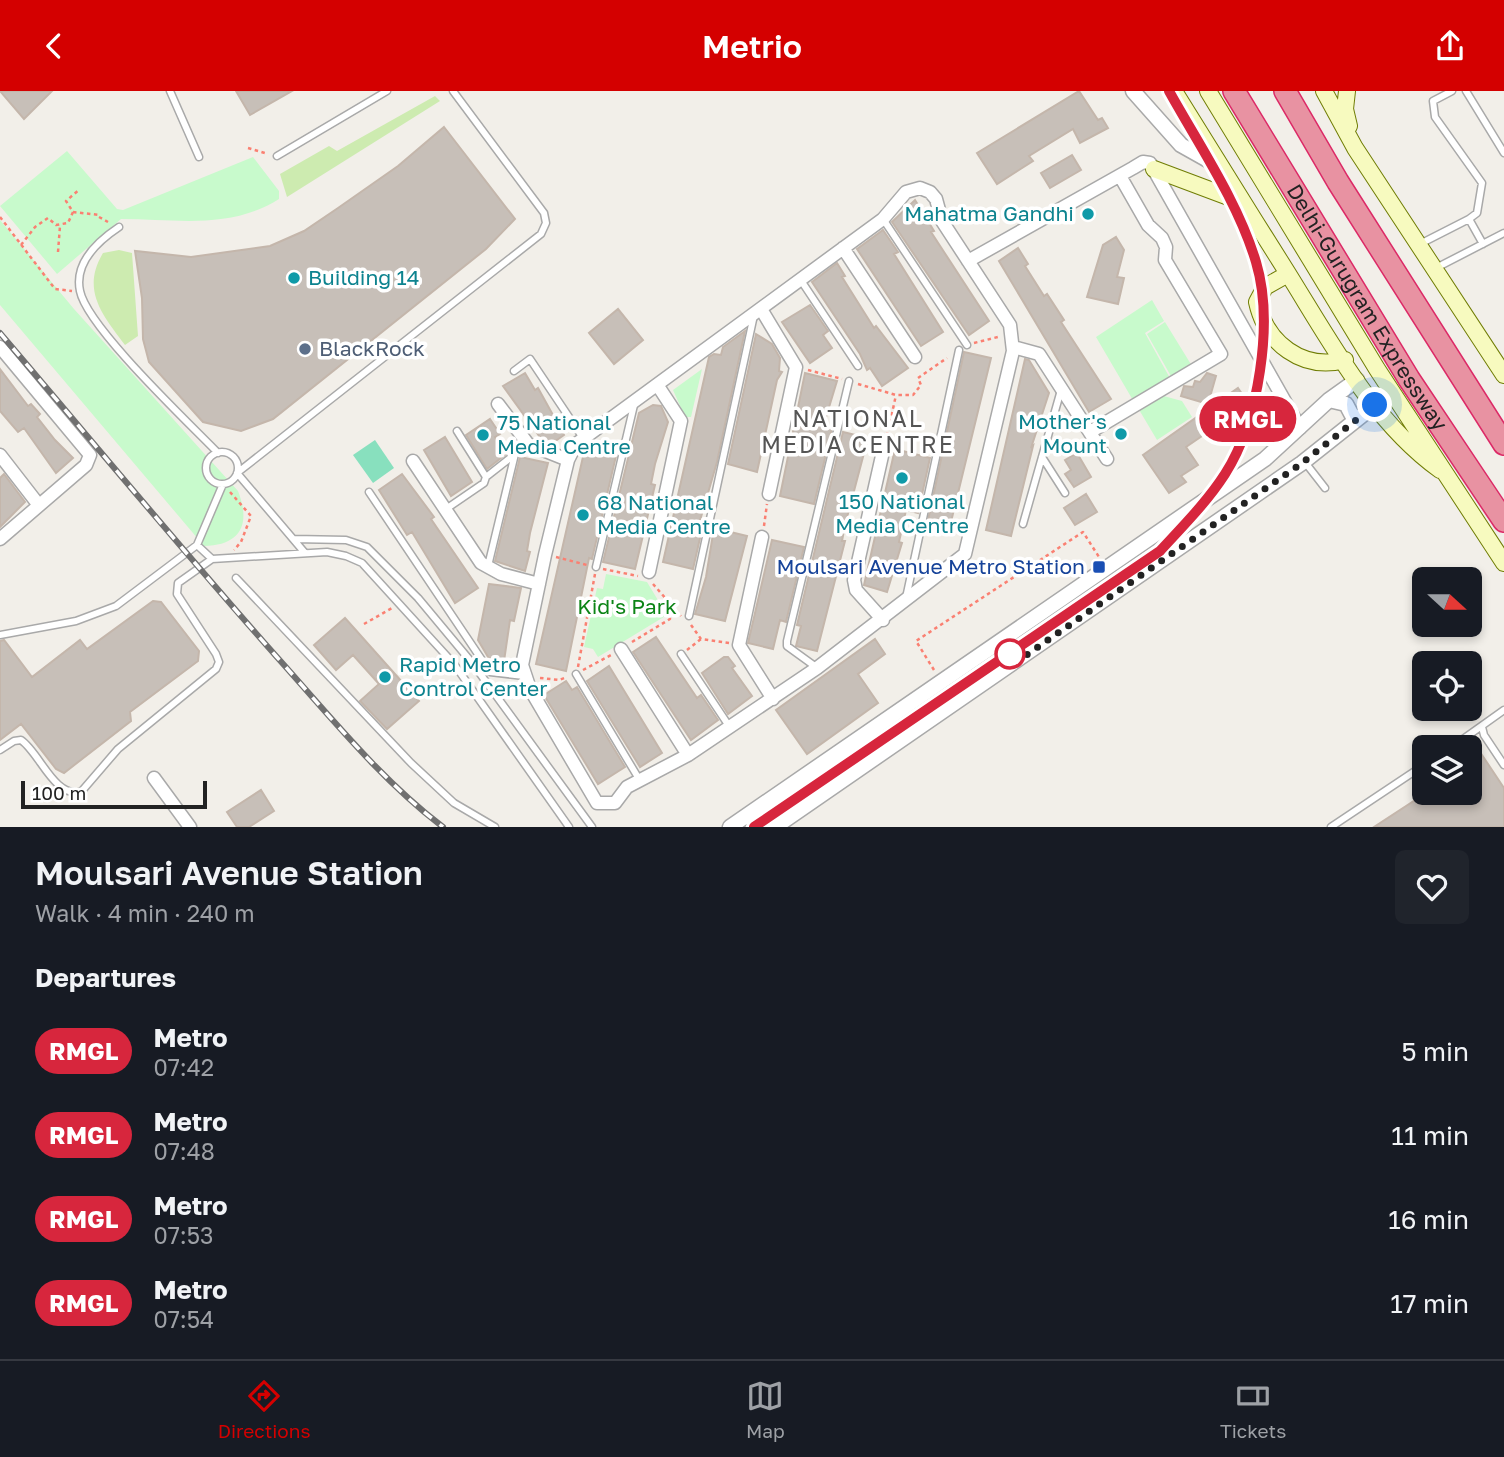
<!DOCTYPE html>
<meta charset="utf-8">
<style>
:root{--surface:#171b24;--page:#20242c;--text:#f1f3f6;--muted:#9ea1a6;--line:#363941;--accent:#d40000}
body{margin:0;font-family:"Golos Text",sans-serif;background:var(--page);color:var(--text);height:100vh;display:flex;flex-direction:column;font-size:26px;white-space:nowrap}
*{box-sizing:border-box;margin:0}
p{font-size:23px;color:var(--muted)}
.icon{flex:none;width:38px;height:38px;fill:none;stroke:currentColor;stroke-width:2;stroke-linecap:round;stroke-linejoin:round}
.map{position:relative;height:736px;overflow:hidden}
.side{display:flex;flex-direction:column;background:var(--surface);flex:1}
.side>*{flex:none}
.badge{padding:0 14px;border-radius:23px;font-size:24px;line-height:46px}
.needle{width:46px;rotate:111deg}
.fabs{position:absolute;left:1412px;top:476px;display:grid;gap:14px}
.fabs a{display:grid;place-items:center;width:70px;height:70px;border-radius:10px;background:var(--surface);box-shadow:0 4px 10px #0003;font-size:35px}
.scale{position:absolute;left:21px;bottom:18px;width:186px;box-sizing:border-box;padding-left:7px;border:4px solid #222;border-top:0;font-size:19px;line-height:24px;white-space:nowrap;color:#222;-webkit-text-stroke:5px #fff;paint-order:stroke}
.you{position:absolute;width:35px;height:35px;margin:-18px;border:5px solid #fff;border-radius:50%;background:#1a73e8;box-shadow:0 0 0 10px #1a73e833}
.map>.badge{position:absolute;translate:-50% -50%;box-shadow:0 0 0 4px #fff}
h2{padding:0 35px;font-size:26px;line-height:63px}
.round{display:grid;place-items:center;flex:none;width:74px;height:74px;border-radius:10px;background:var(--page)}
.headline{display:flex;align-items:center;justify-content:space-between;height:119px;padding:0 35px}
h1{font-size:33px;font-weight:600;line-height:52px}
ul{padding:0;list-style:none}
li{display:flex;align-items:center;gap:21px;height:84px;padding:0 35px}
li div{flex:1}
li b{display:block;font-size:26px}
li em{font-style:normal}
li .badge{min-width:77px;font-weight:700;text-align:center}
header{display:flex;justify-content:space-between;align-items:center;height:91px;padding:0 35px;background:var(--accent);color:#fff;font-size:32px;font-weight:600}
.tab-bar{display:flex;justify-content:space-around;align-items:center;height:98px;border-top:2px solid var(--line);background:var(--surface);font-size:19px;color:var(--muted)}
.tab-bar a{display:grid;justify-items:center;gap:4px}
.tab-bar .selected{color:var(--accent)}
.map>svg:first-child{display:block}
.grass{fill:#cdebb0}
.park{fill:#c8facc}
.pitch{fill:#88e0be}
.building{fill:#c7bfb8;stroke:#c4b6ab;stroke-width:2}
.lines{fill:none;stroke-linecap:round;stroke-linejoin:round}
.service-casing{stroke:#a9a9a9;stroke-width:9}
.minor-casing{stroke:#a9a9a9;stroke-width:15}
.tertiary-casing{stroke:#a9a9a9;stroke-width:17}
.secondary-casing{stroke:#707d05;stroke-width:18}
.motorway-casing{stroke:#dc2a67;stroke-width:24}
.path{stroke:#fa8072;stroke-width:2.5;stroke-dasharray:3.5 3.5;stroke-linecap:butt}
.service{stroke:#fff;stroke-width:6}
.minor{stroke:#fff;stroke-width:12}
.tertiary{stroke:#fff;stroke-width:14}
.secondary{stroke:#f7fabf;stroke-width:16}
.motorway{stroke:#e892a2;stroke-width:21}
.rail-casing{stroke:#707070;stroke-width:6}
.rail{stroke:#fff;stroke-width:3.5;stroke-dasharray:10;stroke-linecap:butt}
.line-casing{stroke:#fff;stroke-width:16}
.line{stroke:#d7263d;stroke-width:10}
.walk{stroke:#222;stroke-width:7;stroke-dasharray:0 12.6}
.culture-dot{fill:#0f9aa8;stroke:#fff;stroke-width:2.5}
.service-dot{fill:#5c6f8a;stroke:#fff;stroke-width:2.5}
.transit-dot{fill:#1a4fb4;stroke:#fff;stroke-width:2.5}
.stop-dot{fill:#fff;stroke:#d7263d;stroke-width:3.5}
.labels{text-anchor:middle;stroke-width:7;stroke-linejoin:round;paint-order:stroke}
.culture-label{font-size:21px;fill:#0d838f;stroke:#fff;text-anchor:start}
.street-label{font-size:21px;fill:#222;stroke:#fff}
.service-label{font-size:21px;fill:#4e5e75;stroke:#fff;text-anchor:start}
.transit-label{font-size:21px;fill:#164399;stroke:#fff;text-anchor:end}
.park-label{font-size:21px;fill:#0c8416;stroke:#fff}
.neighbourhood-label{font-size:23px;letter-spacing:2px;fill:#555;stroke:#fff}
</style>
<header><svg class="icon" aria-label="back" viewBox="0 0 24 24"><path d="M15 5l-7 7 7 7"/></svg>Metrio<svg class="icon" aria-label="share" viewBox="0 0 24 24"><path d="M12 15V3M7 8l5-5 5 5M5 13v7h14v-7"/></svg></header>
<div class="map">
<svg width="1504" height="736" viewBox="0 0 1504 736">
<rect width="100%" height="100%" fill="#f2efe9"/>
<path class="grass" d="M435,5L440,10L287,106L280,83L329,55L337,60Z
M119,159L132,162L138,245L125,254C102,223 81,199 103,162Z"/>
<path class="park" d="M67,60L117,118L123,119L253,66L279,100V108C230,139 176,128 121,128L57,183L0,115Z
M0,129L74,218L238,400C251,433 241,454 204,455L0,214Z
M1152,209L1164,230L1145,242L1171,289L1134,311L1096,246Z
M1165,231L1192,275L1172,287L1147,243Z
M702,278L691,326H685L673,299Z
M1160,304L1182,310L1192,326L1157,349L1138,317Z
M606,483L647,491L667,524L598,566L593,558L584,556L597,497L603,498Z"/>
<path class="pitch" d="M375,349L394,377L373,392L353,364Z"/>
<path class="building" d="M0,0H52L24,28Z
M236,0H292L250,24Z
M1079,0L1098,29L1102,27L1108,37L1080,52L1073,38L1029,65L1033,70L997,93L977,62Z
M444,36L515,128L486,158L273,328L241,340L203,331L149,271L143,248L142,207L135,160L191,166L270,155L304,140L338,117L398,75Z
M1072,64L1081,79L1050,97L1041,82Z
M915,109L934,140L931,141L989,230L969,244L892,131Z
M883,139L898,161L894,163L943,241L921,255L857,158Z
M1116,146L1124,159L1117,186L1124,187L1118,213L1087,206L1103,154Z
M1018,157L1028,173L1025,175L1044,205L1047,203L1064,229L1061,231L1111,308L1089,321L999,170Z
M837,172L845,185L842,186L874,237L876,235L908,277L882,295L870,277L867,279L860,263L812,191Z
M810,214L828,240L823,244L832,257L810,272L782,231Z
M618,218L643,249L614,273L589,242Z
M745,240L717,371L699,433L703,434L693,478L663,471L709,266L714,263L721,264L723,256Z
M756,243L772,253L780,267L779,280L782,281L777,289L757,381L728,373Z
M964,261L991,267L949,439L927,434Z
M1025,268L1029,269L1049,302L1031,357L1033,355L1011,445L986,439Z
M0,278L28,315L31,313L40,323L37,326L55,349L73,367L56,382L24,337L18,341L0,320Z
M525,282L535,299L538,297L564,344L551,353L542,349L503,295Z
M805,282L837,290L823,336L832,338L814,413L780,405Z
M1207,282L1216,285L1208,313L1181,305L1184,295L1193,296L1195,290L1200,291Z
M1238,297L1249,313L1186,356L1198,374L1181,385L1186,391L1169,402L1143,364Z
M653,314L661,315L668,331L655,373L651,393L655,394L635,478L603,471L639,322Z
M490,328L500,343L495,346L506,363L487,378L466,344Z
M843,341L868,347L845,434L842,450H845L817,560L796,555L801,535L797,534Z
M445,346L472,391L451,405L424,359Z
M585,357L616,365L592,468L589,467L566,580L536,573Z
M895,358L930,367L918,422L906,419L899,451L902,452L887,501L864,494Z
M1077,362L1091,386L1074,396L1065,383L1071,379L1065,369Z
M520,366L548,372L530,442L527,460L530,461L525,480L495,470Z
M4,383L25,411L0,436V387Z
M402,383L434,426L431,428L478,497L455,512L412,441L407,444L379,399Z
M1086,403L1097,421L1075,434L1064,417Z
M714,437L747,445L725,530L695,523L706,486Z
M772,449L804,456L786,531L780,529L773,558L748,552Z
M489,493L521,497L514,530L510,529L503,577L494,576L478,549Z
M153,510L161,511L199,560L198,570L130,621L131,630L64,682L56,678L21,633L0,649V550L4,549L32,586L80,549L87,558Z
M345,527L419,610L387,638L360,610L379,593L353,564L336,579L314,554Z
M656,546L697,607L701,604L718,629L691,649L633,561Z
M875,548L885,563L858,583L878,612L807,663L776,619Z
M724,566H728L735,575L732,577L752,605L728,623L702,582Z
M609,575L662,662L640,676L587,590Z
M566,590L572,599L577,596L625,676L598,693L544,604Z
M1482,664L1504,697V736H1374L1426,702H1470V672Z
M261,699L274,720L249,736H237L227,721Z"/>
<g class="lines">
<g class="service-casing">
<path id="service" d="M170,0L199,66
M1452,0L1433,10L1435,26L1482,92L1477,122L1469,128L1483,153
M1466,0L1504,62
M277,65L387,0
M883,128L967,254
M119,136C98,150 74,172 80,200C87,236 189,332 218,362
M1418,154L1469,128
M1434,178L1504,142
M800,188L858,275
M514,280L530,268L583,347
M457,340L486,386
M206 377a16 16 0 1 1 32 0a16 16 0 1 1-32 0Z
M1042,366L1065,402
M1304,370L1325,397
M369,401L490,581L524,585
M446,418L484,392L486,386L528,353
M1023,433L1061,299
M294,448L346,449L367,456L418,507L473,573L592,736
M197,454L212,468
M305,462L237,382L541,143L546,132L544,122L453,0
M488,475L515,363
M596,476L634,314
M236,487L411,672L454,712L495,736
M906,507L959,259
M689,525L754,224
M0,544L76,530L116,515L197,454L223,393
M681,563L729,635
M816,576L787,555V550L849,290
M576,583L639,688
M1482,636L1484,644L1504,674
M1452,656L1504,619
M0,659L14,650L21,649C40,662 54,707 81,701L118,658L216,578L219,571L216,563L177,503L178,492L212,468L327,461L346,465L362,472L454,573L569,736
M1331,736L1424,674"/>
</g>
<g class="minor-casing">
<path id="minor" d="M920,97L930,101L936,108L942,130L1010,234L1013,260L965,463L817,577L688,664L627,696L615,712H597L530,598L522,574L545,464L568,369L576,353L883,128L906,101Z
M843,157L915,266
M968,170L1133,77L1143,71L1150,72L1300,337
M761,218L796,276L769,403
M0,256L90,364L86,374L0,448
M1013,256L1039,263L1107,368
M498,313L528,353L568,369
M1090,341L1221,263L1165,169L1166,156L1162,147L1148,134L1120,85
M0,364L38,413
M413,370L481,472L501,483L539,493
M762,446L739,554L773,608
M649,481L681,330L658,295
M883,529L856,499L854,489L884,356
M621,558L688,664
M154,687L190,736"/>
</g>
<g class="tertiary-casing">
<path id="tertiary" d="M1133,0L1181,54L1222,77
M1329,309L1346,313L1355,330
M730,736L1265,368L1329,309L1357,289
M775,736L1302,372L1375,314"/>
</g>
<g class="secondary-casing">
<path id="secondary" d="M1174,0C1212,61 1249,121 1287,181C1330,250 1373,331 1440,379
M1208,0L1377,278L1504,472
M1324,0L1355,57L1504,284
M1347,0L1345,18L1349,35
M1154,78L1242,111
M1288,183L1265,196L1257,211C1266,252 1302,280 1345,269"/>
</g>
<g class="motorway-casing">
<g id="motorway">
<path id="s1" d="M1234,0L1409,288L1504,430"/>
<path d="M1285,0L1338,91L1504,353"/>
</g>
</g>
<path class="path" d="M248,57L268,63
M73,121L100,124
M0,126L55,198L72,200
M99,126L108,131
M21,154L35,136L48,127L56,134L68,132L73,121L66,110L80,98
M58,161L60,135
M974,252L998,246
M808,279L842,288
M858,293L896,304H913L921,294L918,287L947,267
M887,345L896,304
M230,401L251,425L241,451L234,459
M764,435L767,413
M556,466L587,474
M603,478L638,485
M653,493L681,525
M364,533L392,517
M691,534L701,548L729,552
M632,551L670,528L669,514
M687,559L701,548
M578,576L595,483
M583,579L611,564
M934,579L916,550L1083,441L1099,466
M540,587L559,589L567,586"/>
<use href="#service" class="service"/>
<use href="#minor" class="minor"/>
<use href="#tertiary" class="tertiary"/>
<use href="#secondary" class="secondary"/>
<use href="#motorway" class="motorway"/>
<g class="rail-casing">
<path id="rail" d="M0,242C92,350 182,459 276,565C329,624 380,688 443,736
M754,736L1160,460C1183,435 1207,411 1225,383C1259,329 1274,231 1256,171C1238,111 1199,55 1169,0"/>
</g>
<use href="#rail" class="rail"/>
</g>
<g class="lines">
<g class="line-casing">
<path id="line" d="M754,736L1160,460C1183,435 1207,411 1225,383C1259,330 1274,231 1256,171C1238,111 1199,54 1169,0"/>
</g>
<use href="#line" class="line"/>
<path class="walk" d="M1010,563L1015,572L1302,372L1375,314"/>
</g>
<g class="culture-dot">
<circle cx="1088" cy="123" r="7"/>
<circle cx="294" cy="187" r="7"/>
<circle cx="1121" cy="343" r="7"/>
<circle cx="483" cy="344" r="7"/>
<circle cx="902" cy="387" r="7"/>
<circle cx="583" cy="424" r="7"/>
<circle cx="385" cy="586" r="7"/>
</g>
<circle class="service-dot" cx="305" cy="258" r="7"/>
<rect class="transit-dot" x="1092" y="469" width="14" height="14" rx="3.5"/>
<circle class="stop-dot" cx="1010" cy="563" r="14"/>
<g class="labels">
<g class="culture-label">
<text x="1074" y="130" text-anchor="end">Mahatma Gandhi</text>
<text x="308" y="194">Building 14</text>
<text x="1107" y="338" text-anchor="end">Mother's<tspan x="1107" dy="24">Mount</tspan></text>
<text x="497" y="339">75 National<tspan x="497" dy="24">Media Centre</tspan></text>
<text x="902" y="418" text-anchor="middle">150 National<tspan x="902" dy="24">Media Centre</tspan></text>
<text x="597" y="419">68 National<tspan x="597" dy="24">Media Centre</tspan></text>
<text x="399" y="581">Rapid Metro<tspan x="399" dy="24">Control Center</tspan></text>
</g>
<g class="street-label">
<text dy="7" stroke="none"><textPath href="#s1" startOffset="254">Delhi-Gurugram Expressway</textPath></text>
</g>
<g class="service-label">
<text x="319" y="265">BlackRock</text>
</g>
<g class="transit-label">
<text x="1085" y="483">Moulsari Avenue Metro Station</text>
</g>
<g class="park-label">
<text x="627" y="523">Kid's Park</text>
</g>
<g class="neighbourhood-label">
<text x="858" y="336">NATIONAL<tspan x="858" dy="26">MEDIA CENTRE</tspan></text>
</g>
</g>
</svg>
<div class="fabs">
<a><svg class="needle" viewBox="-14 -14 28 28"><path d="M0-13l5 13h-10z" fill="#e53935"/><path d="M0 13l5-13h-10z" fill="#9ea1a6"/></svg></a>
<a><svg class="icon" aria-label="locate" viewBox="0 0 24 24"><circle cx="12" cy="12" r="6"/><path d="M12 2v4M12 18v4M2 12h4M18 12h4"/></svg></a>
<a><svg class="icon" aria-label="layers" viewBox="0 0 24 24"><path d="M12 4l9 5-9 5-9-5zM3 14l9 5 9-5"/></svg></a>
</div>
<div class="scale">100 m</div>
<div class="you" style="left:1375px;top:314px"></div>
<b class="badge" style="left:1248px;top:328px;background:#d7263d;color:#fff">RMGL</b>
</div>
<section class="side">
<div class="headline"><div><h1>Moulsari Avenue Station</h1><p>Walk · 4 min · 240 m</p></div><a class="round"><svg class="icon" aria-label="heart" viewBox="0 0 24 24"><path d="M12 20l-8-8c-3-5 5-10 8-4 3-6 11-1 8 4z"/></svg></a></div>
<h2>Departures</h2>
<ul>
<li><span class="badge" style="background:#d7263d;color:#fff">RMGL</span><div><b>Metro</b><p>07:42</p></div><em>5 min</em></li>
<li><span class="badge" style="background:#d7263d;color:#fff">RMGL</span><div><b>Metro</b><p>07:48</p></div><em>11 min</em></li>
<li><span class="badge" style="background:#d7263d;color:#fff">RMGL</span><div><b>Metro</b><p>07:53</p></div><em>16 min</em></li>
<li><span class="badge" style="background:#d7263d;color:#fff">RMGL</span><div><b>Metro</b><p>07:54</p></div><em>17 min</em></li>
</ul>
</section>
<nav class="tab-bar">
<a class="selected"><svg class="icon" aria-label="directions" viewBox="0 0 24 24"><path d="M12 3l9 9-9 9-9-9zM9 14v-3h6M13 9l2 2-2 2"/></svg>Directions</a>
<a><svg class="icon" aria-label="map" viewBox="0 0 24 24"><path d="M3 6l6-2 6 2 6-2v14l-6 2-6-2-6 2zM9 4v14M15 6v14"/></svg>Map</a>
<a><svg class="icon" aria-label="tickets" viewBox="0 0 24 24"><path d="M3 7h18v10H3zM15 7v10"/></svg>Tickets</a>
</nav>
